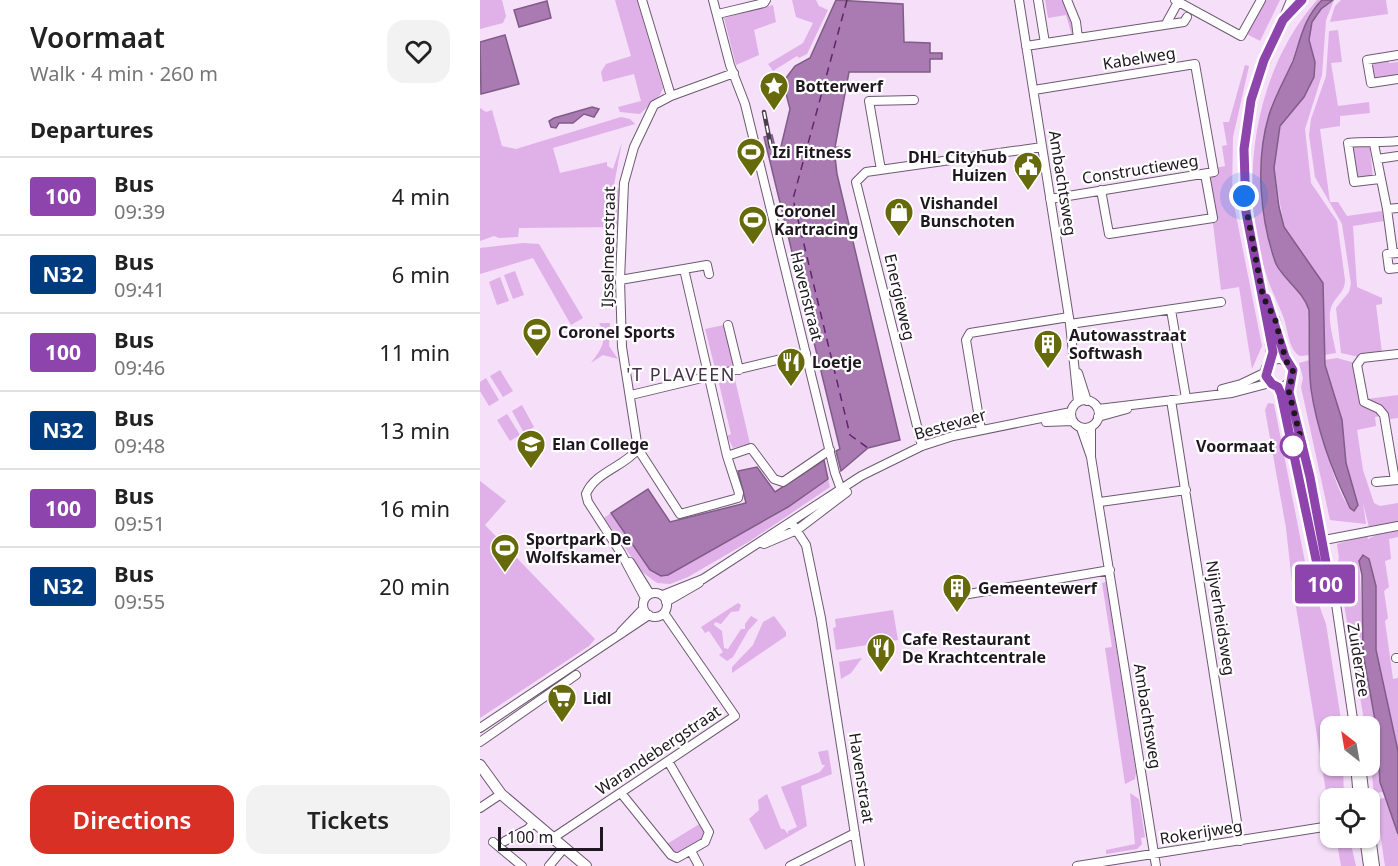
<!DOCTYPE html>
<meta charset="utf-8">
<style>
:root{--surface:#fff;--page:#f2f2f2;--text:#222;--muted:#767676;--line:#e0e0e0;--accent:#d93025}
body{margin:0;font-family:"Noto Sans",sans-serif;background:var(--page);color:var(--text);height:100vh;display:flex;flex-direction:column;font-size:22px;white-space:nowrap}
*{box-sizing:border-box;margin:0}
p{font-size:20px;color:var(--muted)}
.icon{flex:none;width:33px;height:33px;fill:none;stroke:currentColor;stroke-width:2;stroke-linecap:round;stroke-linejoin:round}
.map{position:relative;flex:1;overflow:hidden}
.sheet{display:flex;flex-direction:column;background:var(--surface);width:480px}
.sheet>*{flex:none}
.badge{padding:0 12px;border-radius:4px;font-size:21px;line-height:39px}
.needle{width:39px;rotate:329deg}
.fabs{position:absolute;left:840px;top:716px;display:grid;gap:12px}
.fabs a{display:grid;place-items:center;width:60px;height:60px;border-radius:12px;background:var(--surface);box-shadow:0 2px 4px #0004;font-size:30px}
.scale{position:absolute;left:18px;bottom:15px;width:105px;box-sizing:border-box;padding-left:6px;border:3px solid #1f1720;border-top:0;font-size:16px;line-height:21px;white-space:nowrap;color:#1f1720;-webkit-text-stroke:4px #fff;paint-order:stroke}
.you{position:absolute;width:30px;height:30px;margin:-15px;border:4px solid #fff;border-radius:50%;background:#1a73e8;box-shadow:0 0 0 9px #1a73e833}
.map>.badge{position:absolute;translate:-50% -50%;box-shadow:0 0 0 3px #fff}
h2{padding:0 30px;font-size:22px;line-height:54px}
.round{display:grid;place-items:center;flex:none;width:63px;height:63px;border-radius:18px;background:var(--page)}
.summary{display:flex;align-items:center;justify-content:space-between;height:102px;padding:0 30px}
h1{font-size:28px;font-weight:600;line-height:45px}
.button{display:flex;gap:12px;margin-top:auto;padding:12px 30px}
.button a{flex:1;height:69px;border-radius:18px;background:var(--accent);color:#fff;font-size:24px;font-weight:600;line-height:69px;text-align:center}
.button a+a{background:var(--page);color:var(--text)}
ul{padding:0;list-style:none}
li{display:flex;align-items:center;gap:18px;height:78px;padding:0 30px;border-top:2px solid var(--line)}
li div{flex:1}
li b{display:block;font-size:22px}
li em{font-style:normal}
li .badge{min-width:66px;font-weight:700;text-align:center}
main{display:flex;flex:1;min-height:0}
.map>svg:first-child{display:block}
.green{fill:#e0b0e8}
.water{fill:#aa7ab3;stroke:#805c87;stroke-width:1.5}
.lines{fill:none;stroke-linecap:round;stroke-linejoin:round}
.ferry{stroke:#61256c;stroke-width:1.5;stroke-dasharray:8 6;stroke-linecap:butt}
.minor-casing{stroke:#6d5a70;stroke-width:10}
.major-casing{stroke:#6d5a70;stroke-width:12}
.minor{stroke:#fff;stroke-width:8}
.major{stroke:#fff;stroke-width:10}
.rail-casing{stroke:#4a3f4c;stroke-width:4.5}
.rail{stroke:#fff;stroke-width:2;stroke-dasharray:7;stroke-linecap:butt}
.line-casing{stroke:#fff;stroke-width:14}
.line{stroke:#8e44ad;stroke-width:9}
.walk{stroke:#1f1720;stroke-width:6;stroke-dasharray:0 10.8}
.stop-dot{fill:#fff;stroke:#8e44ad;stroke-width:3}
.labels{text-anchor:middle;stroke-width:4.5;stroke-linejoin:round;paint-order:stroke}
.street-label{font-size:16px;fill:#1f1720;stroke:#fff}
.poi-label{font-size:16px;font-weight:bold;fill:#1f1720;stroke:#fff;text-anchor:start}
.stop-label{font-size:16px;font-weight:bold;fill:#1f1720;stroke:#fff;text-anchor:end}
.neighbourhood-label{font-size:18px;letter-spacing:1.5px;fill:#433146;stroke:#fff}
</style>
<main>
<section class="sheet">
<div class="summary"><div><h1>Voormaat</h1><p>Walk · 4 min · 260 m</p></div><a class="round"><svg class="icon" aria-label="heart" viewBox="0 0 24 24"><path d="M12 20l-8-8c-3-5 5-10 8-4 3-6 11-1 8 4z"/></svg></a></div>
<h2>Departures</h2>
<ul>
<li><span class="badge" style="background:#8e44ad;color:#fff">100</span><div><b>Bus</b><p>09:39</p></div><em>4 min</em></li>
<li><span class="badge" style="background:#003b80;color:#fff">N32</span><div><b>Bus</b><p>09:41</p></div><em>6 min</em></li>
<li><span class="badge" style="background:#8e44ad;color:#fff">100</span><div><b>Bus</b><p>09:46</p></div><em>11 min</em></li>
<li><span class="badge" style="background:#003b80;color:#fff">N32</span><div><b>Bus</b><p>09:48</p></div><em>13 min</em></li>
<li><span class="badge" style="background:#8e44ad;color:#fff">100</span><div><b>Bus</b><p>09:51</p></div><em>16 min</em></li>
<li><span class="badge" style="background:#003b80;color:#fff">N32</span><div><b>Bus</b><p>09:55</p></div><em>20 min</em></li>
</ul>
<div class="button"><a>Directions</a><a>Tickets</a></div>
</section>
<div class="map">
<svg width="918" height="866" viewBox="0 0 918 866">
<rect width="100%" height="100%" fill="#f5dff9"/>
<path class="green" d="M0,0H22L26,16L23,23L0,29Z
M135,0H157L183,88L180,95L160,114L140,112L138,107L161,101L154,74L123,82L121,72L126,64L151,56Z
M312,0H336L339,6L348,10L327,54L319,58L317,56L293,71L288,64L323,43L333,23L316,17Z
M565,0H583L594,32L592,36L586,15L568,18Z
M784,0H800L780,41L765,33Z
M837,0H842C824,18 821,38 812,61C805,79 795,97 789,116C776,158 779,215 793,257C800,276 816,284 825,301C833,314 830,340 830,355L820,356C808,350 808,328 803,316C798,303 791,290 787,277C757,187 773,72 837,0Z
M854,0L846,20L842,75L825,129L831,183L857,221L865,280C865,292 857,295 852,305C846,317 854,340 856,353L844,355L843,283L804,227L794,168L800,126L834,77L835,62L829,40L832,22L841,9Z
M861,0H906L908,14L850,22L855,6Z
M293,5L296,22L274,30L279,55L256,65L244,18Z
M858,30L862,62L851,63L858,106L889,102L890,113L860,116V126L840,129L850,202H858L867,216L902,211L904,221L873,226L877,287L902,298V304L896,305L902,353L879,357L861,353L856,308L869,292L871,284L862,224L835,177L829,135L831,119L846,76L849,31Z
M908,58L909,63L918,62V77L894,79L892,64Z
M765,65L769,66L753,137L752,195L782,346L772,369L759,287L741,290L727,173L735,168L745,166L742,146L747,145L743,122H749Z
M0,108L6,112L12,110L22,146L36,149L141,117L150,119L155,124L73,148L80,173L127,162V166L133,169L142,142L134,185L140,189L139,227L39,228L38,237L19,238L14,236L0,241Z
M886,144L890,148L893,178L877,180L872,146Z
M43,243L59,244L103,318L91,325L53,258L0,274V248Z
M35,271L44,295L33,299L24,275Z
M20,277L29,301L17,305L9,282Z
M119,323H130L129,346L138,359L123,355L111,363C121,349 129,340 119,323Z
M244,325L254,368L236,372L225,329Z
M857,358L875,363L880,401L898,409L899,416L895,417L896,426L877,430L883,470L894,503L900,506L918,503V522L889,527L883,503L886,524L850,520L821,387L823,378L819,363L830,360C831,388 852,498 874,511L878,505L866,463L855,395L845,365V360Z
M20,370L33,391L23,397L10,376Z
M254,375L270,444L253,448L247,436L251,434L238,379Z
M6,378L19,400L9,406L0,391V382Z
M918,395V418L910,419L902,408L887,399Z
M788,403L794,404L827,572L846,624L862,726H850V765H863L864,798H850V816L812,582L806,528L785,410Z
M42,405L54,427L44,433L32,411Z
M27,414L40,435L30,441L17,420Z
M348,479L350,487L270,541L208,577L190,584L177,583L162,572L124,518L131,513L175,574L308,507Z
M0,481L26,501L5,525L115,639L109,646L0,718Z
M918,528V537L909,539L911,559L905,561L909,587L904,591L908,618L905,621L913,679L918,678V751L896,650V586L888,557L879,560L885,668L897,731L898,767L903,792L894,793L890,760V726H885L857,564L859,558L857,544L887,535L888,539L901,532Z
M626,582L656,772L655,779L645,784L625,648L632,647L622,583Z
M258,603L261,605L259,611L251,612L241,624L235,622L234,625L242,631L244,648L248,649L261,629H265V624L271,616L278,620L268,631L253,657L247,661L239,655L243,652L229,631L225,633L221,627Z
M413,610L418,640L356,650L353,628L356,627L355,619Z
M294,616L306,632V636L252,673V667L273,645L283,622Z
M382,658L371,673L361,679L359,662Z
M348,750L352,774L321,786L327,826L285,850L269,819L279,810L278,800L287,794L301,829H304L308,834V831L317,827L301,787L340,772L345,765H342L338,752Z
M650,793L659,799L665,837L661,838L662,844L657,849L626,854V850L655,844Z
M905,798L918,834V866H905L895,799Z
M221,823L227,837L196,856L187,844Z
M856,837L870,840L876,866H861Z"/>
<path class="water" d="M356,0L423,4L424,42L450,43V53H462V59H450V72H369L355,147L363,148V156H355L357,174L420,440L388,448L361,471L356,451L360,449L284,137L292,135L297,155H299L310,109L303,82L315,66L330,58Z
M842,0H853L841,9L832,22L829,40L835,62L834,77L824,97L800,126L794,168L799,207L804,227L843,283L845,365L862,420L866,463L878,505L874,511L870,508C852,471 837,430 831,389C828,363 830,336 829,310C823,291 805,281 796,264C780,220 775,161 789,115C795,96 805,79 813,61C821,38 824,18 842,0Z
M67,1L71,18L39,27L34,10Z
M25,35L39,84L1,94L0,42Z
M112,107L119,109L114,117L104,114L93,123H79L76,128L71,127L69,121L74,118Z
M344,460L348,479L308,507L188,575L181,576L170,570L131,513L168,489L190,522L266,503L258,471L277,467L295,492Z
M883,555L889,559L896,586V650L918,751V834L900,782L897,731L883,653L882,575L879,561Z"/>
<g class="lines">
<path class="ferry" d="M367,0L313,199L370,435L388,448"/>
<g class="minor-casing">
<path id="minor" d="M162,0L191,96
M233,0L250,65L265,104L355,473L363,495
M539,0L590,324L598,402
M558,0L565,43
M587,0L596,22L598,38
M695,0L761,36L781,0
M238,14L284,3L286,0
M803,20L822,0
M686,24L698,2
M546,46L704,22L707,17
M918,55L887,60L891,83L918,79
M554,90L715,64L734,172L570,199
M894,144L907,209
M897,159L918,156
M401,170L389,101L434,100
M900,179L874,182L868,143C886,141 901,143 918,141
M621,190L629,234L733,218L725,174
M913,253L907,209L918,208
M918,253L907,254L909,269L918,268
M204,269L227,265L229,274
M140,280L204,269L247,456L259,493L258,498L200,514L158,449
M784,297L795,319L806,361
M691,310L706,398
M590,324L741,302
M248,325L259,370
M785 373a14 14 0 1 1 28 0a14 14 0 1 1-28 0Z
M792,361L783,296L766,212L764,149L775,87L811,0
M598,373L607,401
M808,383L855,597L874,726
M798,387L805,410L837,564L850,595
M742,389L761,384L786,372
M151,395L326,353
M691,400L760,841
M591 414a14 14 0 1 1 28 0a14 14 0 1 1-28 0Z
M618,409L752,393L790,383
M618,417L647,409
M566,422L592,421
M611,427V457L676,866
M601,428L611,457
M501,430L486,340L490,333L589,317
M442,446L376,182L386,172L562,147
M247,456L271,448L294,479L303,482L350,450
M915,480L904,415L899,409L884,402L877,365L882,358L918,354
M896,482L918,480
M620,502L706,490
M311,522L326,545L341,618L380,866
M839,541L918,526
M284,544L317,530L367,492
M150,562L170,594
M163 605a12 12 0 1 1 24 0a12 12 0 1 1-24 0Z
M183,595L223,579L381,476L442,446L473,436L591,412
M483,595L630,570
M165,598L141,553L108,502L106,494C115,472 144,467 158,449L142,347L140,280L144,183L154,147L174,105L191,96L254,73
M186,602L219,583
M141,632L163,609
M916,658H918
M0,728L169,615
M0,742L96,675
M875,765L878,798
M881,765L885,798
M141,793L191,855L197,858L225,842L229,832L188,761
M0,808L21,794
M890,828L895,866
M884,837L888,866
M73,838L255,716L184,613
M25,841L48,829L54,822
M13,842L42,866
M211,851L219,866
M69,866L84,848
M310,866L375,833
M597,866L850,826"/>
</g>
<g class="major-casing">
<path id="major" d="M0,765L21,794L106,866"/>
</g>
<use href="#minor" class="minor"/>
<use href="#major" class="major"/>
<g class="rail-casing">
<path id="rail" d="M284,112L291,147"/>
</g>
<use href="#rail" class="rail"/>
</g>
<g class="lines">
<g class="line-casing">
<path id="line" d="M786,298L805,357L813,370L809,392L830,477L853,600L837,564L801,394L798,387L792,384L786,376L793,352L766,212L764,149L771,100L784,60L803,20L822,0"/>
</g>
<use href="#line" class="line"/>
<path class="walk" d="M764,196L783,297L795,319L806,361L813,370L809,392L822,444L813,446"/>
</g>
<defs>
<g id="sight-pin" transform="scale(1.5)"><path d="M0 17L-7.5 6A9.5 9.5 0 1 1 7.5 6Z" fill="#676a0a" stroke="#fff"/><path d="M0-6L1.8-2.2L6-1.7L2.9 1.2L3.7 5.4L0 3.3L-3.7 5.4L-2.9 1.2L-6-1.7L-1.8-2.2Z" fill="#fff"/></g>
<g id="stadium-pin" transform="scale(1.5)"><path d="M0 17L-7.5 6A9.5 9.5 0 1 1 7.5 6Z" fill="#676a0a" stroke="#fff"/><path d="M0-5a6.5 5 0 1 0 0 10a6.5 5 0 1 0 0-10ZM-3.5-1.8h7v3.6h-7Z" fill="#fff"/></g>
<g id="civic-pin" transform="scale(1.5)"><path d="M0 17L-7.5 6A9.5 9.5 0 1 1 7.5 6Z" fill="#676a0a" stroke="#fff"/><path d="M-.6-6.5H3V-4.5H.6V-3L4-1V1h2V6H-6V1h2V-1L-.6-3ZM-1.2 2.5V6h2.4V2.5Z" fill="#fff"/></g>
<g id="shop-pin" transform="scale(1.5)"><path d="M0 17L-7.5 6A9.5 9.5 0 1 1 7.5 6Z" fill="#676a0a" stroke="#fff"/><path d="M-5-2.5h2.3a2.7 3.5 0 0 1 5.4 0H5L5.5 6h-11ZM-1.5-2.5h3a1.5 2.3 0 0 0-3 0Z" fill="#fff"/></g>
<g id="building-pin" transform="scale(1.5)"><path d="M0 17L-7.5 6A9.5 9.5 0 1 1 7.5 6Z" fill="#676a0a" stroke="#fff"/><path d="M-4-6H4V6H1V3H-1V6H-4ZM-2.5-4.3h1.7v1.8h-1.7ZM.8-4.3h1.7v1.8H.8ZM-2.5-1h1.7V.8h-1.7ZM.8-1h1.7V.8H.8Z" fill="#fff"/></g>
<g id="restaurant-pin" transform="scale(1.5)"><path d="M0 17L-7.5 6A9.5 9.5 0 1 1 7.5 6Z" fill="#676a0a" stroke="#fff"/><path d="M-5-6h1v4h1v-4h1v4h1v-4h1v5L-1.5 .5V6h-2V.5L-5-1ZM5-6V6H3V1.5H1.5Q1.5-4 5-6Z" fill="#fff"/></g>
<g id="school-pin" transform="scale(1.5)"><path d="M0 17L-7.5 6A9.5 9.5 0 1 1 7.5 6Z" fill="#676a0a" stroke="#fff"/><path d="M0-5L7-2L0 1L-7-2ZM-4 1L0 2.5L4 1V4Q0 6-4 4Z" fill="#fff"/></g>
<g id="supermarket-pin" transform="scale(1.5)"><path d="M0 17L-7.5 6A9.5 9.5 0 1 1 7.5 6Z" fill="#676a0a" stroke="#fff"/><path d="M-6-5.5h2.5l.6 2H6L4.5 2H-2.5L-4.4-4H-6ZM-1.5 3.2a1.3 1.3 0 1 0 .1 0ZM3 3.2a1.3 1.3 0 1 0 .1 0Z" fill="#fff"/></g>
</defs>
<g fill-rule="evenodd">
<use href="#sight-pin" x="294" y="86"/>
<use href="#stadium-pin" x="271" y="152"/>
<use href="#civic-pin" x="548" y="166"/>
<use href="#shop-pin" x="419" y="212"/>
<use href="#stadium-pin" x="273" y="220"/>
<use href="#stadium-pin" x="57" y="332"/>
<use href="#building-pin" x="568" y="344"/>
<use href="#restaurant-pin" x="311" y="362"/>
<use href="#school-pin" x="51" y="444"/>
<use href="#stadium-pin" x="25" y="548"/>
<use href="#building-pin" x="477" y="588"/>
<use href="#restaurant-pin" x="401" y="648"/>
<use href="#supermarket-pin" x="82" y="698"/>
</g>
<circle class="stop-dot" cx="813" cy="446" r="12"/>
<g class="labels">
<g class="street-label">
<text transform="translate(659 58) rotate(-9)" y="6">Kabelweg</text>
<text transform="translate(660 169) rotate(-9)" y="6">Constructieweg</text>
<text transform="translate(583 183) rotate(81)" y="6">Ambachtsweg</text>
<text transform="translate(128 247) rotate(-89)" y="6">IJsselmeerstraat</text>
<text transform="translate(327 296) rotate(76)" y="6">Havenstraat</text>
<text transform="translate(420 297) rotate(77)" y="6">Energieweg</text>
<text transform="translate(470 424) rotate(-16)" y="6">Bestevaer</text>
<text transform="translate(741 618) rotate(81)" y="6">Nijverheidsweg</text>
<text transform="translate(879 660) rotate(81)" y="6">Zuiderzee</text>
<text transform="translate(668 716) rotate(81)" y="6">Ambachtsweg</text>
<text transform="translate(178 750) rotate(-34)" y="6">Warandebergstraat</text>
<text transform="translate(382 778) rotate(81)" y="6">Havenstraat</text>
<text transform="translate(721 832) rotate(-9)" y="6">Rokerijweg</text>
</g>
<g class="poi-label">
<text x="315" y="92">Botterwerf</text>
<text x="292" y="158">Izi Fitness</text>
<text x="527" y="163" text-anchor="end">DHL Cityhub<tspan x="527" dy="18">Huizen</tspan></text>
<text x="440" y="209">Vishandel<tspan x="440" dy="18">Bunschoten</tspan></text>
<text x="294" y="217">Coronel<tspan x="294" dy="18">Kartracing</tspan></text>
<text x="78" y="338">Coronel Sports</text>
<text x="589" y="341">Autowasstraat<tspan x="589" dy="18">Softwash</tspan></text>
<text x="332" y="368">Loetje</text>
<text x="72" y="450">Elan College</text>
<text x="46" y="545">Sportpark De<tspan x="46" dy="18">Wolfskamer</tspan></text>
<text x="498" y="594">Gemeentewerf</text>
<text x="422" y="645">Cafe Restaurant<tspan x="422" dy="18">De Krachtcentrale</tspan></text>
<text x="103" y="704">Lidl</text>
</g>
<g class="stop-label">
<text x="795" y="452">Voormaat</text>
</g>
<g class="neighbourhood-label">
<text x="201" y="381">'T PLAVEEN</text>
</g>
</g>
</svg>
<div class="fabs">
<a><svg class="needle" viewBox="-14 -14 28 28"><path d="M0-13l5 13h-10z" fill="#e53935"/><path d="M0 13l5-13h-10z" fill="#767676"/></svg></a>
<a><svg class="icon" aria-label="locate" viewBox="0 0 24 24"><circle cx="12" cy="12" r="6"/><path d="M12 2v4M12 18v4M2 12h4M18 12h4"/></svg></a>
</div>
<div class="scale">100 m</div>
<div class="you" style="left:764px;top:196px"></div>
<b class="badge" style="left:845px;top:584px;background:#8e44ad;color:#fff">100</b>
</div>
</main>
